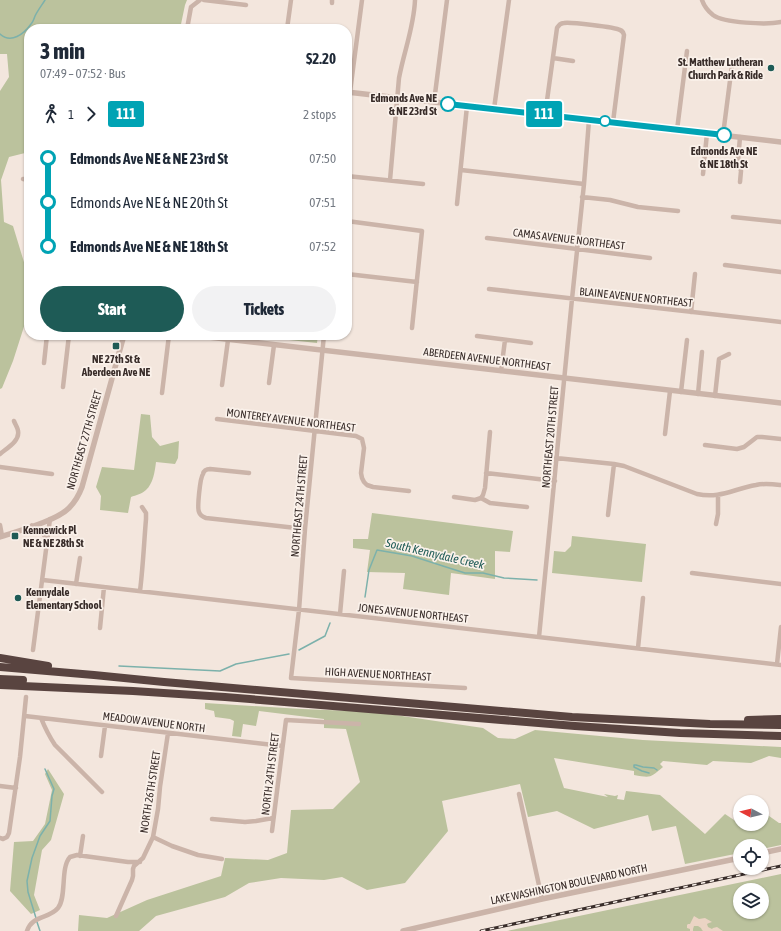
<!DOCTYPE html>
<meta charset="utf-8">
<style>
:root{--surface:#fff;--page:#f2f2f3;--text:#1f2937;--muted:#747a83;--accent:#1e5b56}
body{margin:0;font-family:"Asap Condensed",sans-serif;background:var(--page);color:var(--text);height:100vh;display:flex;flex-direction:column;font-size:15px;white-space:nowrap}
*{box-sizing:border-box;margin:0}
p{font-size:13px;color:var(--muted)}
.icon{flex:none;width:22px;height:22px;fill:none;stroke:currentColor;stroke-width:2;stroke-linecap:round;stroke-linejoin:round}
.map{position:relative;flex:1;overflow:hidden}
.side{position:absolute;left:24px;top:24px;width:328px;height:316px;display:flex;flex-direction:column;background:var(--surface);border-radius:16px;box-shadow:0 1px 3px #0004}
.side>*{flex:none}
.badge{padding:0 8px;border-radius:3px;font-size:14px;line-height:26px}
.needle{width:26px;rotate:277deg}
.fabs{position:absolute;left:733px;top:795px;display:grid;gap:8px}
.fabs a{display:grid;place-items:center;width:36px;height:36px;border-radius:50%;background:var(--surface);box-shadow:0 1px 3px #0004;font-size:20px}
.map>.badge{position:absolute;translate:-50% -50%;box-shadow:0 0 0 2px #fff}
.legs{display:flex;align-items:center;gap:6px;height:44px;padding:0 16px;font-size:13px}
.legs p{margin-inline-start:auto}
.summary{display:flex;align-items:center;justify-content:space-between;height:68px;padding:0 16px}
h1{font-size:22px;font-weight:800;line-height:30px}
.action{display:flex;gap:8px;margin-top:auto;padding:8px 16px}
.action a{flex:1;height:46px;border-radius:24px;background:var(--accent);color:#fff;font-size:16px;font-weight:800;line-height:46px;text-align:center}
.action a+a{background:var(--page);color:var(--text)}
ul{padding:0 16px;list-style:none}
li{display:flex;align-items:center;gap:14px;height:44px;font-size:15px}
li i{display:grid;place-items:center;width:6px;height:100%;margin:0 5px;background:currentColor}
li i::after{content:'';width:10px;height:10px;margin:-5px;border:3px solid;border-radius:50%;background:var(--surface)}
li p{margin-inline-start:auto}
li:first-child i{background:linear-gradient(#0000 50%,currentColor 0)}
li:last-child i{background:linear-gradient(currentColor 50%,#0000 0)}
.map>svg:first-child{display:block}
.green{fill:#bbc29d;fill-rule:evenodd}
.plaza{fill:#ebd4c4}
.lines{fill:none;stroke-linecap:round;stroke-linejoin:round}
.stream{stroke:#7cb1ab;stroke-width:1.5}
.minor{stroke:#cbb4a9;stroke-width:4.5}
.tertiary{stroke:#cbb4a9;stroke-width:5.5}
.motorway{stroke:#594440;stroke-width:8}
.rail-casing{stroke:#382c29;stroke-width:3}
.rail{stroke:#faf1ea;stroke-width:1.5;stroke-dasharray:4.5;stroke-linecap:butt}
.line-1-casing{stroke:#fff;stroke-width:9}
.line-1{stroke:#00a3b4;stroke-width:6}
.poi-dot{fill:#1e5b56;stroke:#faf1ea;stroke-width:1.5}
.stop-1-dot{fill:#fff;stroke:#00a3b4;stroke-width:2}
.labels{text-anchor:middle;stroke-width:3.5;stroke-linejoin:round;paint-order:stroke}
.poi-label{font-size:11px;font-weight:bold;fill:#382c29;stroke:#faf1ea;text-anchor:start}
.stop-label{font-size:11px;font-weight:bold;fill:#382c29;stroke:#faf1ea;text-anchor:end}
.street-label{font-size:11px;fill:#382c29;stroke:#faf1ea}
.water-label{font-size:12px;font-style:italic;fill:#1e5b56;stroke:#faf1ea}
</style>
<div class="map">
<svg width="781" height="931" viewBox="0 0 781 931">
<rect width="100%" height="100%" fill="#f3e6dd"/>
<path class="green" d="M0,0H187L185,5L180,29H29V152L9,157L1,180L4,222L13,226L27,272L29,273V311L13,361L2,388L0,389V91L9,77L7,54H0Z
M242,335H318L317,343Z
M141,414L150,415L152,437L160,446L179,441L178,458L175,464L156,462C155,471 153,484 146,490C142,494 136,495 131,497L128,513L100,510L101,496L96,487L102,467L134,470Z
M372,513L513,531L510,552L495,551V579L451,573L449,595L403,589L405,573L367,572L370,550L353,548V539H368Z
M572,536L646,544L642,582L552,573L554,551L565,552L571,546Z
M205,703L302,709L375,712L483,728L498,738L515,739L535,730L643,740L781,747V758L769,756L751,763L713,761L707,765L663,761L660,764L663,767C650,778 651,778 634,775V771L554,758L564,788L608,797L604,794L615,796L618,795L617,799L624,800L626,791L660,795L705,834L725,814L746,828L749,824H762V811L779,823H781V845L762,849V846H740V853L685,864L676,826L652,831L648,815L594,829L557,811L528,817L520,784L442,801L448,831L405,883L367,890L342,877L324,880L281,878L249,883L225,897L156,916L139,931H78L79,915L107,918L147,900L221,876L225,858L268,860L287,853L291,810L333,809L360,782L346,729L324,728V719L259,711L256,726L243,724L241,737L232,736L234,721L230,719L215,717L214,711L205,709Z
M48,769L64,794L51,840L42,850L34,895L40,910L31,914L10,891L14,842L33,841L45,824L52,790L45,774Z
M781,874V931H507ZM740,890H762V912H740Z"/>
<path class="plaza" d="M694,916L699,919L705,918L712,922L709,923L707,924L708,927L712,929L713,928L717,927L723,931H703L702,930L701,928L698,926H694L693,929V931H690V929L687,928V925L688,924H690Z"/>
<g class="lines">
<path class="stream" d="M0,34C11,44 24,34 31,24C33,22 34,19 35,16C38,10 42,5 45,0
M365,597L369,570L377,550L412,556L446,567L465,573H483L504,578L537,580
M299,650L325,636L330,623
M119,666L220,671L236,664L289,654
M649,773L642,771L634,767V765H636L643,767L654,768L657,770
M36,918L28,892L27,881L32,858L40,836L50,821L52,796L54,789L45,769
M37,922L40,931"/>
<path class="minor" d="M204,0L246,5
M702,0C704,6 708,11 713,15C724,23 767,25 781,22
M332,3V0
M187,29L191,7L200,0
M287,29L291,0
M329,29V28
M553,58L573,61
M350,92L362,0
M434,102L447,0
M494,109L509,0
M545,115L557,28C559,25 560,23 564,23C570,22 615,27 620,30C623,31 623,32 624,35L613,122
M677,130L687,51
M723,135L732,65
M461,170L584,184
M703,174L707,133
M347,176L423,184
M23,179L29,180
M390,180L399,78C404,51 414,27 415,0
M740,182L741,171L738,161L740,137
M582,197L610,200L638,207L678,211
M457,204L467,106
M733,217L781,222
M347,221L422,231L412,328
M487,238L650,258
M725,265L781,272
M347,274L417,282
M489,289L781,322
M691,312L695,274
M324,335L305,529L299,610L291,678L465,688
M477,336L531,343
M44,363L47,335
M501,371L505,340
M269,383L274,345
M222,385L228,340
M63,387L69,335
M681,392L687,340
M162,393L169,335
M698,394L702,352
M715,396L719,359L729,354
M217,419L356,436L362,439L364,448L361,473L362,478L364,482L367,485L373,487L409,491
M665,434L670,391
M705,445L737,449L744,447L757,437H762L781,439
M0,454C7,448 20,441 18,431C18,428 15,424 14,421
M556,458L614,464L624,466L697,494C720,499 733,489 756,485C764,483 772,484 781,485
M0,467L52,474
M249,473L210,469C207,469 204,470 203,474C200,478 197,508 199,512C200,515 203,517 206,518L305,529
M486,473L555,481
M454,497L475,500L481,498L490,503L527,507
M481,498L483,495L485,488L490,432
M608,515L614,464
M716,524L718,514V496
M0,525L2,536
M692,573L781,584
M43,580L781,665
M76,584L80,558
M140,591C143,567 144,543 146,519V513L142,507
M340,614L344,571
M100,628L104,587
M539,637L572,299L584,184L589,120
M638,648L643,598
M33,650L50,519
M777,664L781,627
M25,716L282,746
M41,718C45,728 49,736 55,745L102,792
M101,756L105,726
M0,786L16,788
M519,794L542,899
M212,819L245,822L256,821L273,818
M272,831L286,720L359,724
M153,837L172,846L198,855L222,859
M0,838L3,839L7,837L9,833L20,757L26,697
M80,856L83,836
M116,916L132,880L133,876V869L134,866L143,858L153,837L158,809L160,787L168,733
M27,931C32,915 49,919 58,908C67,897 60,868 70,857L77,855L128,862H140"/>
<path class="tertiary" d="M347,92L781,142
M191,335L781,403
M32,526L41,531L48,539
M0,537C18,531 56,521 69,508C75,502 79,495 82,487L124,335
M762,853L781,849
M403,931L542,899L740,858"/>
<path class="motorway" d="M0,658L48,666
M0,667L94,675L164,682L572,717L710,724L781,725
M0,679L23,680
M0,685L133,691L225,697L575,726L680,733L781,736
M748,720L781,719"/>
<g class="rail-casing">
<path id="rail" d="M481,931L781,866"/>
</g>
<use href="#rail" class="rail"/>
</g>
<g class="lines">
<g class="line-1-casing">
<path id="line-1" d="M448,104L724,135"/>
</g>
<use href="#line-1" class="line-1"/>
</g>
<g class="poi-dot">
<circle cx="771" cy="68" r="4"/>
<rect x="112" y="342" width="8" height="8" rx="2"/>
<rect x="11" y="532" width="8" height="8" rx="2"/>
<circle cx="18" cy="598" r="4"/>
</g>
<g class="stop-1-dot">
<circle cx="448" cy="104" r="7"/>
<circle cx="605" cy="121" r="5"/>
<circle cx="724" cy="135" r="7"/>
</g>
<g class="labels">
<g class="poi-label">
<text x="763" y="66" text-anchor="end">St. Matthew Lutheran<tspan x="763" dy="13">Church Park &amp; Ride</tspan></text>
<text x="116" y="363" text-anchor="middle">NE 27th St &amp;<tspan x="116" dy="13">Aberdeen Ave NE</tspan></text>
<text x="23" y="534">Kennewick Pl<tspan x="23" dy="13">NE &amp; NE 28th St</tspan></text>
<text x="26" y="596">Kennydale<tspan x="26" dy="13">Elementary School</tspan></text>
</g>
<g class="stop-label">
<text x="437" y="102">Edmonds Ave NE<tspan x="437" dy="13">&amp; NE 23rd St</tspan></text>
<text x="724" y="155" text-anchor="middle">Edmonds Ave NE<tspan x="724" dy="13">&amp; NE 18th St</tspan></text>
</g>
<g class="street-label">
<text transform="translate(569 239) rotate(7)" y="4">CAMAS AVENUE NORTHEAST</text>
<text transform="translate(636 297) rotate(6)" y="4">BLAINE AVENUE NORTHEAST</text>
<text transform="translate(487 359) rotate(7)" y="4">ABERDEEN AVENUE NORTHEAST</text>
<text transform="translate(291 420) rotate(7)" y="4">MONTEREY AVENUE NORTHEAST</text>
<text transform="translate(550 437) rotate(-85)" y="4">NORTHEAST 20TH STREET</text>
<text transform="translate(84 440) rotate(-74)" y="4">NORTHEAST 27TH STREET</text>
<text transform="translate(299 506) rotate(-85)" y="4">NORTHEAST 24TH STREET</text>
<text transform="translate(413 613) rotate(6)" y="4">JONES AVENUE NORTHEAST</text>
<text transform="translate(378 674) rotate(3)" y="4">HIGH AVENUE NORTHEAST</text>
<text transform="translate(154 722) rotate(7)" y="4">MEADOW AVENUE NORTH</text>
<text transform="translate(270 774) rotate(-83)" y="4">NORTH 24TH STREET</text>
<text transform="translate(150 792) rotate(-81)" y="4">NORTH 26TH STREET</text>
<text transform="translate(569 884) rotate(-12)" y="4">LAKE WASHINGTON BOULEVARD NORTH</text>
</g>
<g class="water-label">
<text transform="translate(435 554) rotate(13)" y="4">South Kennydale Creek</text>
</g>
</g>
</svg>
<div class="fabs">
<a><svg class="needle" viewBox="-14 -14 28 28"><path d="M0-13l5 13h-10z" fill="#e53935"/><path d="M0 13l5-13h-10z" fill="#747a83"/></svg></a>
<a><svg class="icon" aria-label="locate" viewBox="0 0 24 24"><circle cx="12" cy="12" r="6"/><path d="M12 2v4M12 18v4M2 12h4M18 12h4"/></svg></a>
<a><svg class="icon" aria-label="layers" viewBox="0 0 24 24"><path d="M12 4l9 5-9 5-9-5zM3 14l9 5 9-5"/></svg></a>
</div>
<b class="badge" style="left:544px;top:114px;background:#00a3b4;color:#fff">111</b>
<section class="side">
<div class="summary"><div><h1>3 min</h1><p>07:49 – 07:52 · Bus</p></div><b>$2.20</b></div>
<div class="legs"><svg class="icon" aria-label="walk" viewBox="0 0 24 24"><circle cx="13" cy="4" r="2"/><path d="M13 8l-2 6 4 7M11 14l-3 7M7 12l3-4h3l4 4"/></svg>1<svg class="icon" aria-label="forward" viewBox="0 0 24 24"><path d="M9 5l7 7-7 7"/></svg><b class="badge" style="background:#00a3b4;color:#fff">111</b><p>2 stops</p></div>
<ul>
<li><i style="color:#00a3b4"></i><b>Edmonds Ave NE &amp; NE 23rd St</b><p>07:50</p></li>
<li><i style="color:#00a3b4"></i><span>Edmonds Ave NE &amp; NE 20th St</span><p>07:51</p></li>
<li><i style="color:#00a3b4"></i><b>Edmonds Ave NE &amp; NE 18th St</b><p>07:52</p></li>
</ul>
<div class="action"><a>Start</a><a>Tickets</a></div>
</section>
</div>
